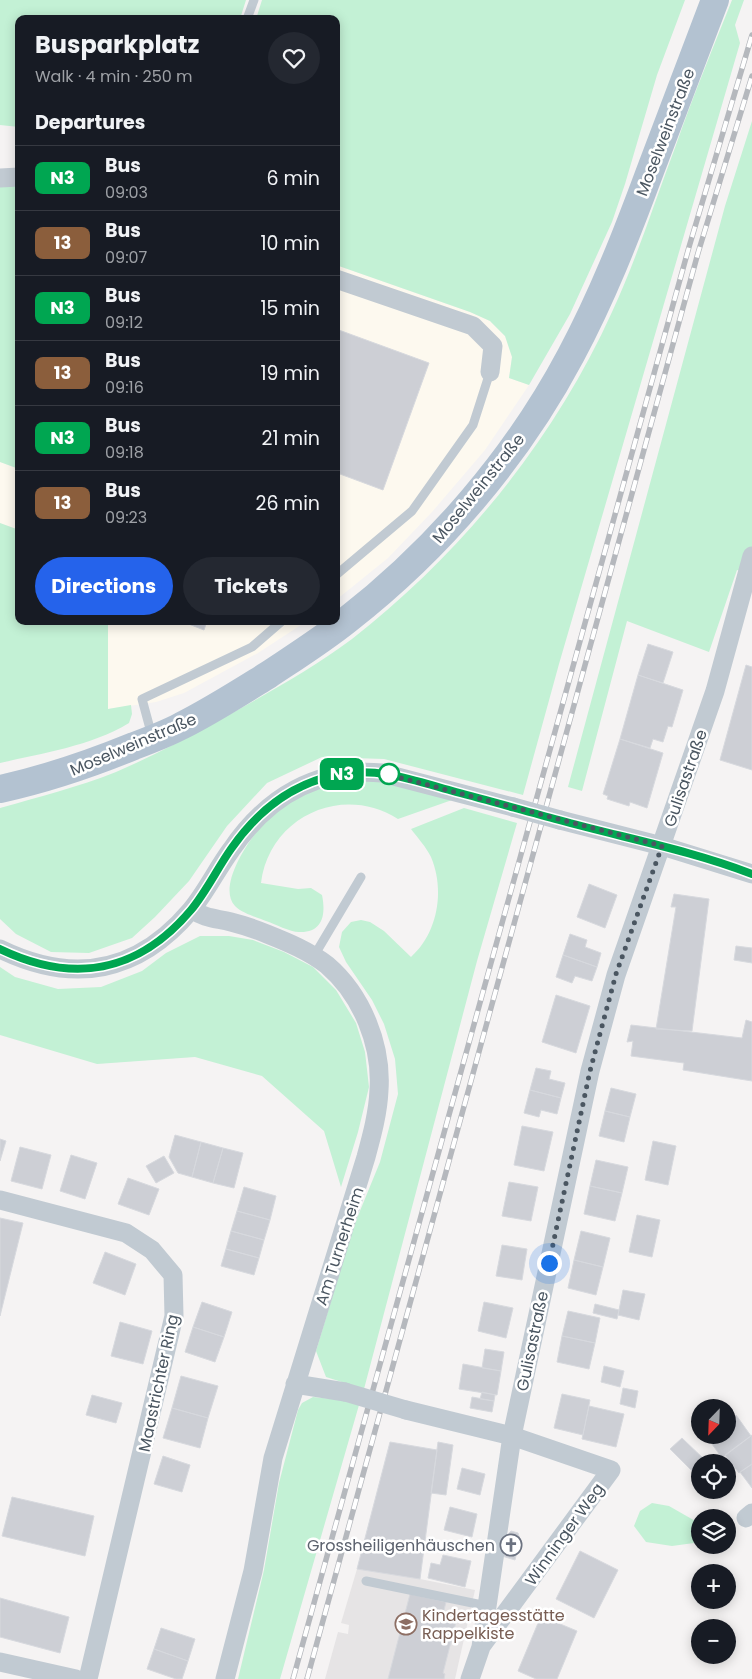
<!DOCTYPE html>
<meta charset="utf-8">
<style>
:root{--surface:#171b24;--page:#242831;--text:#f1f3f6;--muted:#9ea1a6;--line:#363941;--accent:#2563eb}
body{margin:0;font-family:Poppins,sans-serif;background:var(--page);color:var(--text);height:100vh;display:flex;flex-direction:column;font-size:19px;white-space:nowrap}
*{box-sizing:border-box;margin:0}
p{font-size:16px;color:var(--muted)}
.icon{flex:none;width:28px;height:28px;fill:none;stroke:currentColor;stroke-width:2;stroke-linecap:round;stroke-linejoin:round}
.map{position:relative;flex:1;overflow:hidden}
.drawer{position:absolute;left:15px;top:15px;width:325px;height:610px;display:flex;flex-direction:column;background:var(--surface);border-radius:10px;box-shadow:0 2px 12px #0003}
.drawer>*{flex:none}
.badge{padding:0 10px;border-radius:8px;font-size:18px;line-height:32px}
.needle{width:32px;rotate:203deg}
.fabs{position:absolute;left:691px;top:1399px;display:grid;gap:10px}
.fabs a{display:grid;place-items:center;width:45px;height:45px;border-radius:50%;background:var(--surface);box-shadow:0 2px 12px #0003;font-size:25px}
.you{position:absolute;width:25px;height:25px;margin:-12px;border:4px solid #fff;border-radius:50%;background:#1a73e8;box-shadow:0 0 0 8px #1a73e833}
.map>.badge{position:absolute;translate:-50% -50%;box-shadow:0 0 0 2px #fff}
h2{padding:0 20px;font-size:19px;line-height:45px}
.round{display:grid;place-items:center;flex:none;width:52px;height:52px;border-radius:26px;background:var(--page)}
.head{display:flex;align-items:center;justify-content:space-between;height:85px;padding:0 20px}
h1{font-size:24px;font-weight:700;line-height:38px}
.primary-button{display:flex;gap:10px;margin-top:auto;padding:10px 20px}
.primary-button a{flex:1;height:58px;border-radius:30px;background:var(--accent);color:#fff;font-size:20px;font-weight:700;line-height:58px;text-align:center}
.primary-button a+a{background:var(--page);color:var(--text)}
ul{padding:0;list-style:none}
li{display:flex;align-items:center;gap:15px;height:65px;padding:0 20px;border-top:1px solid var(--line)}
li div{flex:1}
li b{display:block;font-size:19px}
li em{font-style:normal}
li .badge{min-width:55px;font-weight:700;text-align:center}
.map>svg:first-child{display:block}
.commercial{fill:#fdf9ef}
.education{fill:#e6e4e5}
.green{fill:#c3f1d5}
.building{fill:#cdcfd5;stroke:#d7d9de}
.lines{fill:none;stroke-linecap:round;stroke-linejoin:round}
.service{stroke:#c1cad2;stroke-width:9}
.minor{stroke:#c1cad2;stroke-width:19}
.primary{stroke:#b3c2d1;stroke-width:28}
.rail-casing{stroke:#b5b8bd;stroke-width:5.5}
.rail{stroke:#fff;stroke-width:4;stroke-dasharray:11;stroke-linecap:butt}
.minor-bridge{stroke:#c1cad2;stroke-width:19}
.line-casing{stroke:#fff;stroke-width:11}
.line{stroke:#00a651;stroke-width:8}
.walk{stroke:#4a5661;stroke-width:5;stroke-dasharray:0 9}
.stop-dot{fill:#fff;stroke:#00a651;stroke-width:2.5}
.labels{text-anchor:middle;stroke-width:5;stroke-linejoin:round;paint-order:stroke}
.street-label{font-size:16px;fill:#4a5661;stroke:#fff}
.worship-label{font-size:16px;fill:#5b616d;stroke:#fff;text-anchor:end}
.education-label{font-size:16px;fill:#785e54;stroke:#fff;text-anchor:start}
</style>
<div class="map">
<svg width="752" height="1679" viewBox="0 0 752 1679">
<rect width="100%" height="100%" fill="#f5f3f3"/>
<path class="commercial" d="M336,265L470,312L490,321L505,336L512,357L509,378L529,385L485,450L432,512L388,558L336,600Z
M0,462L19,469V530L0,523Z
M108,621H307L258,653L184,693L156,702L108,709Z"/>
<path class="education" d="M357,1569L420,1579L475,1590L455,1679H325L338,1632L348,1634L349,1625L341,1623Z"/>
<path class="green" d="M0,0H246L240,19H19V127L0,125Z
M262,0H685L657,75L625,184L612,222L570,314L529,385L509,378L512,357L505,336L490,321L470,312L336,265V19H256Z
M732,0H744L735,25L740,43L559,664L523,795L384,759L322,757L267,783L227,826L189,881L155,917L132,938L89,953L51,952L16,934L0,919V808C39,797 78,787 116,772C151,757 185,739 219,720C265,695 310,670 352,639C462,553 554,440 612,312C637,258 655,201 676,145C693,96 713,48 732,0Z
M752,121V575L737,570L709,652L627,621L582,791L568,787L725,206Z
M19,184V469L0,462V186Z
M0,523L19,530V621H108V709L131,705L132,714L129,723C91,746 43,753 0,763Z
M363,779L397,785L452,800L398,819C342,783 269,817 261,883L298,889L311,888L322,895C326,914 323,933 299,932C290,932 275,924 266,921C257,917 243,914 235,906C214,884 259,823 278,809C285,803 295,798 304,793C323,784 343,782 363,779Z
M464,808L517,823L477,961L364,1389L326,1377L316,1351L353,1228L380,1162L398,1094L395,1059L384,1024L372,1000L346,962L339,947L342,932L351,922L361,920L370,922L384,931L411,957C438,933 445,890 431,857C426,847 418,838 411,829Z
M200,936H229L253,940L284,952L313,967L336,990L356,1023L365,1052L369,1087L358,1132L341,1187L324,1131L262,1076L195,1057L97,1064L0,1035V967L15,977L58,989L101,987L142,971L166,953Z
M313,1397L343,1400L359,1405L280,1679H238L264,1570L279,1483L298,1410L302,1403Z
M652,1503L669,1506L697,1522L699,1532L694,1543L672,1546L646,1542L634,1526L640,1511Z"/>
<path class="building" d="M336,329L429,363L383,490L340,474L336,484Z
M181,621H207L204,630Z
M648,644L673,652L663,683L638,675Z
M746,665L752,667V770L720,760Z
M638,675L683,690L672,727L668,726L663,742L653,739L650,748L620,739Z
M620,739L663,753L647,808L630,802L629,806L607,799L608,796L603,794Z
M589,884L617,895L605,928L577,917Z
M674,894L709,899L692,1031L656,1029L676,907H671Z
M570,934L587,940L585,947L601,953L597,967L563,955Z
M736,946L752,948V963L734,960Z
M563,955L597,967L592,981L575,976L572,983L556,977Z
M556,995L590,1006L576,1053L542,1042Z
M746,1020L752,1022V1081L683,1070L684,1063L631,1056L633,1041L627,1042L631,1025L742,1038Z
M536,1068L551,1071L549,1079L565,1083L561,1098L530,1090Z
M611,1088L636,1094L630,1117L605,1111Z
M530,1090L561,1098L557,1114L541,1110L539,1117L524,1113Z
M605,1111L630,1117L624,1142L599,1136Z
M522,1126L553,1132L544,1171L514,1165Z
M175,1135L201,1142L192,1177L178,1173L169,1157Z
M0,1139L6,1141L0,1161Z
M653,1141L676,1146L668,1185L645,1180Z
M201,1142L223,1148L213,1183L192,1177Z
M20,1147L51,1155L42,1189L11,1181Z
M223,1148L243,1153L234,1188L213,1183Z
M71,1155L97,1163L85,1199L60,1191Z
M164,1156L174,1173L156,1183L146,1166Z
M596,1160L628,1167L622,1193L590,1186Z
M128,1178L159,1189L149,1215L118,1204Z
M509,1182L538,1187L531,1221L502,1216Z
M590,1186L622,1193L615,1221L584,1214Z
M244,1187L276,1196L270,1220L237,1211Z
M237,1211L270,1220L264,1240L231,1231Z
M637,1215L660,1220L652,1257L629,1252Z
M0,1218L23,1223L0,1316Z
M231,1231L264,1240L259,1258L226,1249Z
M581,1231L610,1238L603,1267L574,1260Z
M502,1245L527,1249L522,1280L496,1276Z
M226,1249L259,1258L254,1275L221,1266Z
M105,1252L136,1264L125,1295L93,1283Z
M574,1260L603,1267L596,1295L568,1288Z
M623,1290L645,1294L639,1320L618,1315Z
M202,1302L232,1312L224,1337L193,1327Z
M484,1302L513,1308L506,1338L478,1331Z
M595,1304L619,1310L617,1319L593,1313Z
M568,1311L600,1318L595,1343L562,1336Z
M120,1322L152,1331L143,1364L111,1356Z
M193,1327L224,1337L215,1362L185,1352Z
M562,1336L595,1343L589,1369L557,1362Z
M485,1349L504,1352L501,1371L482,1368Z
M463,1364L501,1371L497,1395L459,1389Z
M604,1366L624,1371L620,1387L601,1382Z
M181,1376L218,1386L208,1418L172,1408Z
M623,1388L638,1391L635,1408L620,1404Z
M482,1392L495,1395L494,1401L480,1399Z
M562,1394L590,1400L583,1435L554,1428Z
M92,1395L122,1403L116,1423L86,1415Z
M472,1397L494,1401L492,1412L470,1408Z
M589,1406L624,1414L616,1447L582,1439Z
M172,1408L208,1418L200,1448L163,1438Z
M736,1415L751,1436L722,1458L707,1437L710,1435H728V1422Z
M752,1435V1464L739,1473L725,1455Z
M682,1438L707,1462H700V1479L670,1449Z
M390,1442L437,1450L420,1579L357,1569Z
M438,1442L453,1445L446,1495L431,1493Z
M163,1456L190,1465L182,1492L154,1484Z
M752,1464V1488L740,1472Z
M462,1468L485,1474L480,1495L457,1489Z
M728,1482L732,1487L720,1499L711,1490H728Z
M12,1497L94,1516L85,1556L2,1536Z
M450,1507L477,1514L472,1537L444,1530Z
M511,1531L518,1533L520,1539L515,1560L502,1556L507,1535Z
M580,1551L618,1570L594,1618L556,1599Z
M443,1555L471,1561L465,1587L428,1578L431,1563L440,1565Z
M410,1594L446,1602L442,1618L456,1622L443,1673L445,1674L444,1679H388Z
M0,1598L69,1617L60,1653L0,1637Z
M541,1616L577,1631L557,1679H536L518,1671Z
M161,1628L195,1639L188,1661L154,1649Z
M154,1649L188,1661L182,1679H176L147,1669Z"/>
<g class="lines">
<path class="service" d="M247,19L254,0
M336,575L412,511L473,425L490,372
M152,736L142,699L252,647L282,621
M314,956L361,877
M366,1581L487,1606"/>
<path class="minor" d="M0,178L19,177
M336,279L473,326L493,346L490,372
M560,820L662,846L752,874
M192,909C205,919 215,918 231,922C243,925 255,929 267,934C287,942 309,951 327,965C362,995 382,1045 379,1090C378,1113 372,1135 366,1157L273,1458L253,1571L225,1679
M0,949C74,985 138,973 191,910C206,892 217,869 231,850C267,797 317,767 382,773L513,807
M0,1200L126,1233L152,1250L173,1275L174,1316L88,1679
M295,1384L345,1392
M406,1410L512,1436L611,1470L482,1645
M746,1518L752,1513
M0,1662L76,1679
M470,1679L481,1647L512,1436L590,1071L616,975L715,691L752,556"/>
<path class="primary" d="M0,789C46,779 90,764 134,746C150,740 166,734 181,726C211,711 239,693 268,675C295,657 322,640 347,620C438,549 517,457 571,355C602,297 626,236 649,174C671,116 693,58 715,0"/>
<g class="rail-casing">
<path id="rail" d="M293,1679L689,247L752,35
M307,1679L698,253L752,76"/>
</g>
<use href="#rail" class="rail"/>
<path class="minor-bridge" d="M513,807L560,820
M345,1392L406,1410"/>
</g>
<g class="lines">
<g class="line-casing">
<path id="line" d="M0,949C73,984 138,973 191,910C206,892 217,869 231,849C256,813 291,784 336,775C378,766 416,781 456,792C491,801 525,811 559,820C624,838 690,850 752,874"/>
</g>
<use href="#line" class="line"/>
<path class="walk" d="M389,774L382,773L662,846L616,974L590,1071L549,1263"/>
</g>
<defs>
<g id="church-ring" transform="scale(1.125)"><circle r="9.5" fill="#fff" stroke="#6b7280" stroke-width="1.5"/><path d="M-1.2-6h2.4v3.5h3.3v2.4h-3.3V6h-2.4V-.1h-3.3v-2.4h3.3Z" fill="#6b7280"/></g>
<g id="school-ring" transform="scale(1.125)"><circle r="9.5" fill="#fff" stroke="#8d6e63" stroke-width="1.5"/><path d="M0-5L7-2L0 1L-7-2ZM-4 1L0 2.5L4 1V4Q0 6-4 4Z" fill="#8d6e63"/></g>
</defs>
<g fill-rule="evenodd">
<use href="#church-ring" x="511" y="1545"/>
<use href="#school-ring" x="406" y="1624"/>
</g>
<circle class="stop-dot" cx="389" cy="774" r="10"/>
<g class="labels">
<g class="street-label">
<text transform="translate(665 132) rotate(-69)" y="6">Moselweinstraße</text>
<text transform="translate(478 488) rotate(-51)" y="6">Moselweinstraße</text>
<text transform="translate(133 744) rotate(-23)" y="6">Moselweinstraße</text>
<text transform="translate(685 778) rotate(-71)" y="6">Gulisastraße</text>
<text transform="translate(339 1246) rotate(-72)" y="6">Am Turnerheim</text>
<text transform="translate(532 1341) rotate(-78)" y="6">Gulisastraße</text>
<text transform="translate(158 1383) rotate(-78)" y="6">Maastrichter Ring</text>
<text transform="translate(564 1534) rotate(-54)" y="6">Winninger Weg</text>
</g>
<g class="worship-label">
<text x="495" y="1551">Grossheiligenhäuschen</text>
</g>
<g class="education-label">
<text x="422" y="1621">Kindertagesstätte<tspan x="422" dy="18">Rappelkiste</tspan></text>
</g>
</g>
</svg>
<div class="fabs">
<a><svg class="needle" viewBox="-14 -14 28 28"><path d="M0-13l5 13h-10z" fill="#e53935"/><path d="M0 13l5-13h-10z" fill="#9ea1a6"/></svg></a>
<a><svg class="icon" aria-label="locate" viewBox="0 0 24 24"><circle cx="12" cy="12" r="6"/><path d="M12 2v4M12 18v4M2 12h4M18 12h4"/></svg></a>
<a><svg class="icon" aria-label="layers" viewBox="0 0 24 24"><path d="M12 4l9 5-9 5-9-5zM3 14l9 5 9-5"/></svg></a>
<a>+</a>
<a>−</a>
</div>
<div class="you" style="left:549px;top:1263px"></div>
<b class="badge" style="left:342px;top:774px;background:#00a651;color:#fff">N3</b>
<section class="drawer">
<div class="head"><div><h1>Busparkplatz</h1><p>Walk · 4 min · 250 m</p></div><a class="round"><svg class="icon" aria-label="heart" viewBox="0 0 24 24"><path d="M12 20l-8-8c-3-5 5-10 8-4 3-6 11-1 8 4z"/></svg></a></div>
<h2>Departures</h2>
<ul>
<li><span class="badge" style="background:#00a651;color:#fff">N3</span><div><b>Bus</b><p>09:03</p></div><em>6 min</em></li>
<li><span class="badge" style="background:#8b5e3c;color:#fff">13</span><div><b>Bus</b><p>09:07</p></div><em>10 min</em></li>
<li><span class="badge" style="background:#00a651;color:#fff">N3</span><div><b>Bus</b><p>09:12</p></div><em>15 min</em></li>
<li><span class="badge" style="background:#8b5e3c;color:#fff">13</span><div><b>Bus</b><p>09:16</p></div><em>19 min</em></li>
<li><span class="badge" style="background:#00a651;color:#fff">N3</span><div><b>Bus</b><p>09:18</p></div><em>21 min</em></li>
<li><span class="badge" style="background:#8b5e3c;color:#fff">13</span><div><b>Bus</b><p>09:23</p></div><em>26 min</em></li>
</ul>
<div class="primary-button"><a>Directions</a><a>Tickets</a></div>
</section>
</div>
